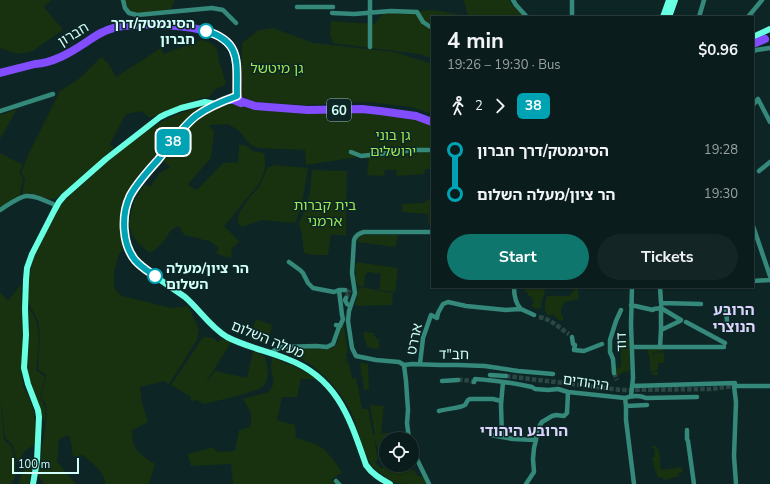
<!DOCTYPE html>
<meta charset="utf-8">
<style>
:root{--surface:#0a1c1c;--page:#132525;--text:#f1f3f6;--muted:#99a1a3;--line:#2a3a3b;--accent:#0f766e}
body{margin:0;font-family:"Nunito Sans","Noto Sans Hebrew",sans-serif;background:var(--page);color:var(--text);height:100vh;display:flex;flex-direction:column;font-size:15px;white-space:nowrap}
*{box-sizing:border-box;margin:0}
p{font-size:13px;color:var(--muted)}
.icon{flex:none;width:22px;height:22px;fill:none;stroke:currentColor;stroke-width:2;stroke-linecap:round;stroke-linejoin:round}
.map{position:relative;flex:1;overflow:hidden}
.sheet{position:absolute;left:431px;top:16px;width:323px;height:272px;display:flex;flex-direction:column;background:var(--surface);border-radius:0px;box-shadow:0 1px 3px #0004,0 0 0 1px var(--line)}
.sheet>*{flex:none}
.badge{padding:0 8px;border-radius:6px;font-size:14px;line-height:26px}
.controls{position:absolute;left:379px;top:432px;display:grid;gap:8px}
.controls a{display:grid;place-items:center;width:40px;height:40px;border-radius:50%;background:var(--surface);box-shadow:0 1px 3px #0004,0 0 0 1px var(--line);font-size:20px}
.scale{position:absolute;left:12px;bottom:10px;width:67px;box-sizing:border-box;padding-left:4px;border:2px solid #d2fffa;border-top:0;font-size:11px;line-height:14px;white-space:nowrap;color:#d2fffa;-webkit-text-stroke:3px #0d2625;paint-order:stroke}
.map>.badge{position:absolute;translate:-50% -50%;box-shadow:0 0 0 2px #fff}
.legs{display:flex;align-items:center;gap:6px;height:44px;padding:0 16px;font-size:13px}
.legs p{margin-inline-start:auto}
.headline{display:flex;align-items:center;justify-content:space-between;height:68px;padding:0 16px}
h1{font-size:22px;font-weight:700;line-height:30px}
.primary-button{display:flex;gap:8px;margin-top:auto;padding:8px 16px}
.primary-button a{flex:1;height:46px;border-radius:24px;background:var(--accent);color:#fff;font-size:16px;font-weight:700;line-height:46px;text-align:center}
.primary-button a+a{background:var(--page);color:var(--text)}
ul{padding:0 16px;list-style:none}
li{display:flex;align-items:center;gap:14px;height:44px;font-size:15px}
li i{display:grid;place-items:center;width:6px;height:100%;margin:0 5px;background:currentColor}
li i::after{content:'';width:10px;height:10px;margin:-5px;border:3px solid;border-radius:50%;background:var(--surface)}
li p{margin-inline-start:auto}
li:first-child i{background:linear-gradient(#0000 50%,currentColor 0)}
li:last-child i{background:linear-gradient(currentColor 50%,#0000 0)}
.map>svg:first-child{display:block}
.green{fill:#18310f}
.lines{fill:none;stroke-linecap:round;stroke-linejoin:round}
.street-tunnel{stroke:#2b4745;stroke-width:4.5;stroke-dasharray:4.5 2;stroke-linecap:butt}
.street{stroke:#34897a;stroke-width:4.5}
.secondary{stroke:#69ffe2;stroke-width:6}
.highway{stroke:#824dff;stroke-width:8}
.line-1-casing{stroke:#fff;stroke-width:9}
.line-1{stroke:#00a3b4;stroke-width:6}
.stop-1-dot{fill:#fff;stroke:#00a3b4;stroke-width:2}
.labels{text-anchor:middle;stroke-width:3;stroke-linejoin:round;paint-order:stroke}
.shield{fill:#0d2625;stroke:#97beba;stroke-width:1}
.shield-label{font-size:13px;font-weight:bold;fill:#d2fffa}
.stop-label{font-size:14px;font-weight:bold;fill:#d2fffa;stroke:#0d2625;text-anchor:end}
.street-label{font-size:14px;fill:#d2fffa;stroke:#0d2625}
.park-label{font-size:14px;fill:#9ae953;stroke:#0d2625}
.neighbourhood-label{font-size:15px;font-weight:bold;fill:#dad4ff;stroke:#0d2625}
</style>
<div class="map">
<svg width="770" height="484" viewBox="0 0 770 484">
<rect width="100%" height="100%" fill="#0d2625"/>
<path class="green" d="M0,0H51L44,7L63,30L31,52L16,54L0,48Z
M125,0H175L170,11C157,12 143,15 130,11L126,4Z
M464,0H509L511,4L525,17H432V58L418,54L333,43L330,34L331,21L374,24L383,14L433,10L468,16Z
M273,28L313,43L395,52L432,64V114L412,107L367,102L305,105L252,102L241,95L242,43L259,30Z
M201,40L206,41L213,45L217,49L219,61L226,83L223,86L215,89L209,97L201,98L149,118L142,111L126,114L110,144L114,148L57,198C46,203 35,189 22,195L25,179L21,173L29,153L60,91L80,78L101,57L108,63L116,77L161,48L164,54Z
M236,99L239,103L249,108L312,113H376L415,119L432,126V169H425L424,174L396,176L397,170H385L384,176L367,175L369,159L358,157L306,165L305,150L259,148L251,145L238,130L228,124L209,125L214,132L211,158L188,184L190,187H191L197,190L223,163L238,162L239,145H245L253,151L264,153C269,178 256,187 242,204C236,212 231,219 224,226L240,242H238L235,247H232L231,258L220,255L216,253L219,248L208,240L205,241L199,238L184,235L179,226C169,229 169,235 163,242C159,246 155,250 150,253L138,243L132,234L129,223L134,201L145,184L150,187L160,173L170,167L161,158L198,116Z
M202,107L185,121L140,173L129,189L124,202L121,216L120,232L123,248L118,256L114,273V285L116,291L122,296L171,308L188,306L199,329L197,340L169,384L164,381L140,387L142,403L148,422L132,430C132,450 139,454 155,464L149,484H105C105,472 92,463 83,455L73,457L71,442L69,435L59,439L57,461L66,473L76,484H44L38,475L47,414L46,404L41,397L46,375L38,369L40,335L38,321L28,301L29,280L31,269L35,254L55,214L66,199L94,174L101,167C122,150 143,131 167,119C178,113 190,110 202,107Z
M17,109L0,139V115Z
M0,153L23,165L19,173L23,178L19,198L0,207Z
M273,165L308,168L302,204L295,223L262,220L242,227L238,223L239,213L249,198L259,187L268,167H271Z
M312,170L347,171L346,236L331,234L328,255H314L304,253L302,234L299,224L304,211L310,192Z
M428,199L432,200V224H428V214L402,212V204L424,203Z
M365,235H398L395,247L358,242V238L359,236Z
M356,262L398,268L395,292L379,290L381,274L368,272L365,275L364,287L358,286V284L355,281Z
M21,284L22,331L23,348L21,373L23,386L30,399L34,412L35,424V444L25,451L18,462L12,444L5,438L2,407L1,402L4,440L11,446L16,464L15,477L11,484H0V292L8,301Z
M359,287L393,293L392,305L355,306V305Z
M524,287L545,288C545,295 541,300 541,307L538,309L532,307V304L534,303L533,299H531V296H528V292H525Z
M574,287H579L578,292L579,299L565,302L561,309V315L563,317V321L557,319L553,314L548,316C543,310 545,303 547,296H570L571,293L573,292Z
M28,306C31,311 34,316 36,321C41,337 38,354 36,370L44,376V381L40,397C46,407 46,408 45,421L42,417L29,377L27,367L30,325Z
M256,319L272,325L267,344L250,339Z
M343,322L348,352L346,353L347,363H349L352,379L356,378L362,409H368L373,435H375L370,405L384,406L381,433L379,434L385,433L395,434L396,439H386V462L381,457L374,438L378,459L375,462L381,469L384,466L410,469L415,471L416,475L423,477L426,484C419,484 400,484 395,483C392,482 388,479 385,476C381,474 377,471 373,467C363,455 359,431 353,416C342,390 312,358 284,352L283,349H325L333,348L337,344Z
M364,332L374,333V336H376V339H379V349L367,347L365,338L363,337Z
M203,337L214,338L217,342L220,341L221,339L232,341L203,387L215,371L247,378L253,351L265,356C267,365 270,376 265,384C261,392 215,401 204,404L195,399L194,401L190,400L191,397L171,385Z
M622,339H629L630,367L629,371L624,372L616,377L614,368L621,367V348Z
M648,348L663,349V351L653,352L654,360V353L664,352V363H658V370L654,371L656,372H658V375H652L653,371H650C650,364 651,357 647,352Z
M272,357L277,360L292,365L319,379H301L297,397H282L277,420L295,425L296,438C303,440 309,441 315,444C327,449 335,462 342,472L332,479L335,484H233L231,464L191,466L188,454L213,447L217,452L235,451L239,430L250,427C253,413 250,411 243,399L269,392C277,380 272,379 271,367C271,364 272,360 272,357Z
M360,363L368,364L369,389L364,390Z
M652,446H656V447H657V449H659L661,470L682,467L683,472L678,473L679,476L664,480L663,477L658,478L656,471H655L652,457H655L654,448H652Z
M32,457V470L29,484H18C22,476 24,467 29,459Z"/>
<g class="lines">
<path class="street-tunnel" d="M345,290L349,292L346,298
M539,317C551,319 559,328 569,334
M614,373L617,380
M506,376L621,390L711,389L734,386
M458,380C463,379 468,381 474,382"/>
<path class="street" d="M123,0L125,8L129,13L137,15L212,8L223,10L236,23
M513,0L516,5L527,17
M297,7H333
M332,13L354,14L391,11L417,12L423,22L432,28
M572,17V0
M699,17L704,0
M748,17L762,0
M370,47V0
M753,52L756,50L770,48
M753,105L758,99L770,122
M0,111L53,94
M351,152L361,156L414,150H432
M759,171L770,162
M0,210C7,206 18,197 26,196C36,195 48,202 57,206
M753,226L770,276
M430,232H364C359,233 356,235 354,240L352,273L355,293L349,311L348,321L352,348L356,356L376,360L399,362L404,365L412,364L440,365H458L485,366L518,371L553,374
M289,262L300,270L303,273L308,283L313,288L334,292L339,290H345
M753,281L770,280
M514,287C514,295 516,304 521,309
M660,287L661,303L701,304
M339,290L342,315L343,319L340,326
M346,298L345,300L347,304L350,306
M631,305L653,310L654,309L661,308V330
M661,306V308L681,320
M726,309L727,321
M686,322L725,343
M572,337L573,344L575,345L574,350L584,351L602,344
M632,347H724
M660,347L661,330L680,321
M271,353L273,351L282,347L316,346L327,347L333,344L339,327L340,326L336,325
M420,364L423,338L431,315L437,318L438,313L443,304L448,302L466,306L506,310L521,309L534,315
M404,365L406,381L408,410L407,423L409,439
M614,373L613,359L610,352V340L616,321L621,310
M490,375L506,376
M442,381L458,380
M474,382L475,379C494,380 513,383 532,387L535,389L548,390L558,389L568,392L625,398C631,396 640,395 646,398L697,397
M632,386L735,383
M631,396L633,378L631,325L632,287
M625,398L626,406V420L634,484
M626,406L647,405
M439,411C445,409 461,408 465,405C466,404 467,401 468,400L470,399H493L501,401
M687,430V439L688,441L694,484
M491,435L513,439L536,440
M502,437L501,405L503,382
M412,449L429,484
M336,481L339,484
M526,484L534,472L533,459L534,448L536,440L537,431L539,427L542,422L552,416L556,415L564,416L567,413L568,392
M736,484L734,456L736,402L734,386H770"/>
<path class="secondary" d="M663,17L669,0
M669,17L675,0
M753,37L770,29
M230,99C216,104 202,111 191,121L142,179L134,190L130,196L126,207L125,223V234L126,243L129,250L134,259L143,268L185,297C200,310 210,327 227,337C246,347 268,351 287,359C338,378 350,419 366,465C372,474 381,479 390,484
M33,484L37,461L39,417L38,410L28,384L24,368L26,335L25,309L26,280L27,268L32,254L54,211L59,202L64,196L106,159L160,117L166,114L181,108L205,102L216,104"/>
<path class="highway" d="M753,44L765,39
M0,73L35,64C53,63 70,53 85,43C90,40 96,35 103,32C109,29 116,27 123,26C148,23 219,23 232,48C239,61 237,81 237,96L240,101L255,106L308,110L362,109L380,111L416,116L432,122
M227,100H234L241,103"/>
</g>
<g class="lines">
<g class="line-1-casing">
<path id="line-1" d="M155,276C148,271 141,267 135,260C122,244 121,215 130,196C137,183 148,171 158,160C168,147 183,126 196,116C208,107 223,101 237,96C236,64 243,42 206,31"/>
</g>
<use href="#line-1" class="line-1"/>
</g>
<g class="stop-1-dot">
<circle cx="206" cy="31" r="7"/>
<circle cx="155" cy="276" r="7"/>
</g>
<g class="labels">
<rect class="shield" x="327" y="99" width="24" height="22" rx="3"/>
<g class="shield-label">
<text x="339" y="115">60</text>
</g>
<g class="stop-label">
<text x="195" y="28">הסינמטק/דרך<tspan x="195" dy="16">חברון</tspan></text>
<text x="166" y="273" text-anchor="start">הר ציון/מעלה<tspan x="166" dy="16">השלום</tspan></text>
</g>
<g class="street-label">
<text transform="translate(73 34) rotate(-31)" y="5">חברון</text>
<text transform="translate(268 339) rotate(22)" y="5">מעלה השלום</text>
<text transform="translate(414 339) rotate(-78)" y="5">אררט</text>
<text transform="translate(621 342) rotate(-92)" y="5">דוד</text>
<text transform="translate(454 354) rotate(1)" y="5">חב"ד</text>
<text transform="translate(586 382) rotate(8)" y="5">היהודים</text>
</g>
<g class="park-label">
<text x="277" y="73">גן מיטשל</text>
<text x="393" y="140">גן בוני<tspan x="393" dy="16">ירושלים</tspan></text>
<text x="325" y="210">בית קברות<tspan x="325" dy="16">ארמני</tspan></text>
</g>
<g class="neighbourhood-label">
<text x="734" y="315">הרובע<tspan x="734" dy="17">הנוצרי</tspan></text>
<text x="524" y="436">הרובע היהודי</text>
</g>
</g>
</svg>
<div class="controls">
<a><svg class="icon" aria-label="locate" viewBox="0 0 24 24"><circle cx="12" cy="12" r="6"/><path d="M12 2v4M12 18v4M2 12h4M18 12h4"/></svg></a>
</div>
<div class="scale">100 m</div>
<b class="badge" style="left:173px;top:142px;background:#00a3b4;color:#fff">38</b>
<section class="sheet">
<div class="headline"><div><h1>4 min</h1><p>19:26 – 19:30 · Bus</p></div><b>$0.96</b></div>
<div class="legs"><svg class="icon" aria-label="walk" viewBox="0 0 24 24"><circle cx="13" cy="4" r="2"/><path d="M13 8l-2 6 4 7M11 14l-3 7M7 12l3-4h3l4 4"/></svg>2<svg class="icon" aria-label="forward" viewBox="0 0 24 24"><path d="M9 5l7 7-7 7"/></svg><b class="badge" style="background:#00a3b4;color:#fff">38</b></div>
<ul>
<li><i style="color:#00a3b4"></i><b>הסינמטק/דרך חברון</b><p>19:28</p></li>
<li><i style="color:#00a3b4"></i><b>הר ציון/מעלה השלום</b><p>19:30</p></li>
</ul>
<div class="primary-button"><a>Start</a><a>Tickets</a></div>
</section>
</div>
